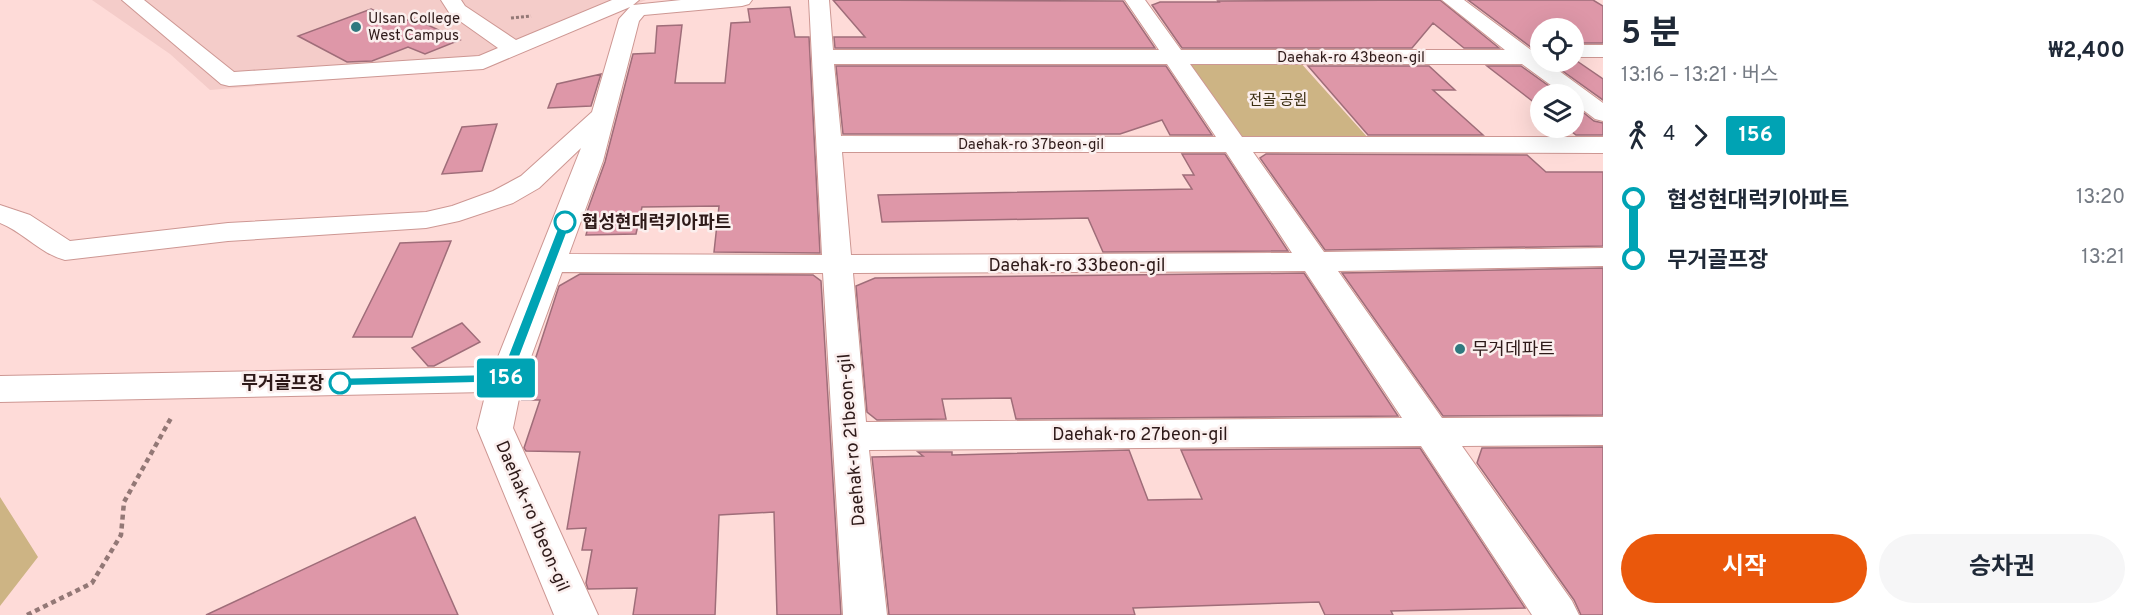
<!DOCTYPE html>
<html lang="ko">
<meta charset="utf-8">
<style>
:root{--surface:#fff;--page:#f6f6f7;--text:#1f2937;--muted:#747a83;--accent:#ea580c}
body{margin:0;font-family:Overpass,"Noto Sans KR",sans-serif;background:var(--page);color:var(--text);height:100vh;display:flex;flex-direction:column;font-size:22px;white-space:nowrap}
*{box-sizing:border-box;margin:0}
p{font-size:20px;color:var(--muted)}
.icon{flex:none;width:33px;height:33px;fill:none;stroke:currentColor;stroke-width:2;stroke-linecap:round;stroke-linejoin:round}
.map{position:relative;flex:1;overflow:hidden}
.panel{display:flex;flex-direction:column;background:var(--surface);width:540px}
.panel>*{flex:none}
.badge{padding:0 12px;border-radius:4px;font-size:21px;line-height:39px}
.buttons{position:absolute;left:1530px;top:18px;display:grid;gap:12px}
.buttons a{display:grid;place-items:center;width:54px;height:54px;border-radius:50%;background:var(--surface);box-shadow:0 6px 24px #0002;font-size:30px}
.map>.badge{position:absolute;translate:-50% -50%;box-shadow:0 0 0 3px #fff}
.legs{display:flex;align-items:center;gap:9px;height:66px;padding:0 18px;font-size:20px}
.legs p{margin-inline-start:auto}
.headline{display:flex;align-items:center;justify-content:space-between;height:102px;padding:0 18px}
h1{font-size:33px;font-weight:700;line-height:45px}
.primary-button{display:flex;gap:12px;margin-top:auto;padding:12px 18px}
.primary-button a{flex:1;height:69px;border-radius:36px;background:var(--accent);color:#fff;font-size:24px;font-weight:700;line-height:69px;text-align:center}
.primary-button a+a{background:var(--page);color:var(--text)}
ul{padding:0 18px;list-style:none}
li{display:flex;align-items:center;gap:21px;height:60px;font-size:22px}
li i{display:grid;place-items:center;width:9px;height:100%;margin:0 8px;background:currentColor}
li i::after{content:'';width:15px;height:15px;margin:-8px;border:4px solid;border-radius:50%;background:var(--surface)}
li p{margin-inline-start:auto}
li:first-child i{background:linear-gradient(#0000 50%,currentColor 0)}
li:last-child i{background:linear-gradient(currentColor 50%,#0000 0)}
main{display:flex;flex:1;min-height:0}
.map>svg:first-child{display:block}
.built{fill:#f4ccc9}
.green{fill:#cdb484}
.building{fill:#de97a8;stroke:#9f6d79;stroke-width:1.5}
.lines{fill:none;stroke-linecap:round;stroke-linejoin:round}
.street-casing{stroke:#cd9793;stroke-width:2}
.path-far1{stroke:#937876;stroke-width:3;stroke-dasharray:3 2;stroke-linecap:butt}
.path{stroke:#937876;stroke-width:4.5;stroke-dasharray:5 4;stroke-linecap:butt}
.street{fill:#fff;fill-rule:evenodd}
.line-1{fill:#00a3b4;stroke:#fff;stroke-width:1.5}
.poi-dot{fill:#30797f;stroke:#fbefee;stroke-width:2}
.stop-1-dot{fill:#fff;stroke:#00a3b4;stroke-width:3}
.labels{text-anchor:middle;stroke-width:5;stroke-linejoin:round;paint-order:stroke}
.far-poi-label{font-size:15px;fill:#2e1a19;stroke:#fbefee;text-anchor:start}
.far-street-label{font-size:15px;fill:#2e1a19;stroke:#fbefee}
.far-park-label{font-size:15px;fill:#3c2f12;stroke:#fbefee}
.stop-label{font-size:18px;font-weight:bold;fill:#2e1a19;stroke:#fbefee;text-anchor:start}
.street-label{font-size:18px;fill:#2e1a19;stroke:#fbefee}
.poi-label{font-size:18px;fill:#2e1a19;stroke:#fbefee;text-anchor:start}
</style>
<main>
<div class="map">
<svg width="1603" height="615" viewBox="0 0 1603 615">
<rect width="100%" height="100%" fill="#fedbd8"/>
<path class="built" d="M92,0H646L490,67L210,90L170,54Z"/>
<path class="green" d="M1186,60L1299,61L1369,139L1240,140Z
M0,497L38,557L0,606Z"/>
<path class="building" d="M833,0L1123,1L1155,48H835L834,37H865Z
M1440,0L1499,48H1464L1433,23L1412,48H1182L1152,5L1160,2H1219L1218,1Z
M1468,0H1593L1603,6V43H1574V28H1540V46L1532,48Z
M790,7L795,37H809L820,253L714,252L719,206L642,207L636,234L586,235L590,220H584L605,162L633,54L655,53L657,26L682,25L675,83H725L731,23L750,22L748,9Z
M371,9L400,23L413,18L460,40L425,54L408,47L372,61L347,62L298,36Z
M1574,59L1603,79V100L1550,62H1574Z
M836,66H1166L1212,135H1170L1162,120L1120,134H843Z
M1308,66H1429L1455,90H1433L1483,135H1368Z
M1487,66H1521L1560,94H1540V107Z
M601,74L591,106L548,108L557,84Z
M1574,105L1594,121L1603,123V135H1576L1567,128H1574Z
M497,124L482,171L442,174L462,127Z
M1182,154H1225L1288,251L1103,252L1088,218L882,222L878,195L1192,189L1183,175H1194Z
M1266,154L1527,155L1546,172H1603V246L1325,250L1260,158Z
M451,241L412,337H353L400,243Z
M1603,268V415L1443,416L1342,273Z
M1304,273L1398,416L1016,419L1011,398L942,399L946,419L877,420L867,412L856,286L875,278Z
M580,274L813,275L821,281L841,615H777L774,512L719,515L715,615H633L637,588L588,589L586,583L592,550H582L586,528L567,529L580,452L526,451L524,448L540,400H522L559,286Z
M462,323L480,342L434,366H428L412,348Z
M1603,447V615H1581L1574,600L1477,463L1482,448Z
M1420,448L1525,608L1391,611L1393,615H1325L1319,602L1133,608L1135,615H889L872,457L923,456L918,452H952V455L1129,450L1148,500L1202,499L1181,450Z
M415,517L458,615H206Z"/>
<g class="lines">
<g class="street-casing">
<path id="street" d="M122,0H144L234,72L479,56L498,48L450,14L441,0H461L465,6L516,40L612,0H639L633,5L681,0H752L749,4L742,6L644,15L639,21L603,161L569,254L822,255L809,0H829L833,50H1159L1125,0H1145L1181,50H1505L1442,0H1464L1531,50L1540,48V62H1547L1603,103V121L1595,119L1574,103V94H1563L1522,64H1190L1242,137H1603V153L1253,152L1324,252L1603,248V266L1338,271L1442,418L1603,417V445L1462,446L1572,601L1579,615H1532L1421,446L869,450L887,615H843L823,273L562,272L523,379L513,428L598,615H554L477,428L486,392L0,402V376L494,367L581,148L539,188L513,203L459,221L426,228L228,241L65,260C41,254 23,232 0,223V205L30,215L70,241L228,223L426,212L452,206L493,191L521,176L592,112L619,19L630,7L483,69L229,86L221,84ZM834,64H1167L1216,137L841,136ZM842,152H1226L1292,253L851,255ZM1305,271L1402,418L866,422L853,273Z
M1574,45H1603V57H1574Z"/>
</g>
<path class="path-far1" d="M511,18L531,16"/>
<path class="path" d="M27,615L92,583L121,535L124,502L171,418"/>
<use href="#street" class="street"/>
</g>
<path class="line-1" d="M565,219L571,222L510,382L335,386L334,383L335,379L340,378L501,374L560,222Z"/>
<g class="poi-dot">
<circle cx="356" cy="27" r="6"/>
<circle cx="1460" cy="349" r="6"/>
</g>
<g class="stop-1-dot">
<circle cx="565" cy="222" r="10"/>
<circle cx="340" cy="383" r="10"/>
</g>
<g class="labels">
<g class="far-poi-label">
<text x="368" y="23">Ulsan College<tspan x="368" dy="17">West Campus</tspan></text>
</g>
<g class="far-street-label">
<text x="1351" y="62">Daehak-ro 43beon-gil</text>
<text x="1031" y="149">Daehak-ro 37beon-gil</text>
</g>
<g class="far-park-label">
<text x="1278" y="105">전골 공원</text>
</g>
<g class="stop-label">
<text x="582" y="228">협성현대럭키아파트</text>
<text x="324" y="389" text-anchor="end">무거골프장</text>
</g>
<g class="street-label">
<text x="1077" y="271">Daehak-ro 33beon-gil</text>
<text x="1140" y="440">Daehak-ro 27beon-gil</text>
<text transform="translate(851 440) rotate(-95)" y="6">Daehak-ro 21beon-gil</text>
<text transform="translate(533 516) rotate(67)" y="6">Daehak-ro 1beon-gil</text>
</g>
<g class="poi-label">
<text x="1472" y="355">무거데파트</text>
</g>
</g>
</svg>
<div class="buttons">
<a><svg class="icon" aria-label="locate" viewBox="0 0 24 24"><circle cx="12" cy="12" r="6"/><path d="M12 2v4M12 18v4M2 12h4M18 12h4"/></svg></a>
<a><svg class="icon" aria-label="layers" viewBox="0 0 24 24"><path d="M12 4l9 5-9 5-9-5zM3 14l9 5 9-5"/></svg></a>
</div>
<b class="badge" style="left:506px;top:378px;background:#00a3b4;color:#fff">156</b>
</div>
<section class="panel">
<div class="headline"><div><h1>5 분</h1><p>13:16 – 13:21 · 버스</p></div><b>₩2,400</b></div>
<div class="legs"><svg class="icon" aria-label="walk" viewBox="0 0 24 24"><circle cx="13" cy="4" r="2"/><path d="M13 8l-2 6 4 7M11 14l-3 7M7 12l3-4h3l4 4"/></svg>4<svg class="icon" aria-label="forward" viewBox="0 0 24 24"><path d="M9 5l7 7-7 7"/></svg><b class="badge" style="background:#00a3b4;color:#fff">156</b></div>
<ul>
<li><i style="color:#00a3b4"></i><b>협성현대럭키아파트</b><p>13:20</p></li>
<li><i style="color:#00a3b4"></i><b>무거골프장</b><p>13:21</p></li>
</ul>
<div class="primary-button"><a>시작</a><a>승차권</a></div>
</section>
</main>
